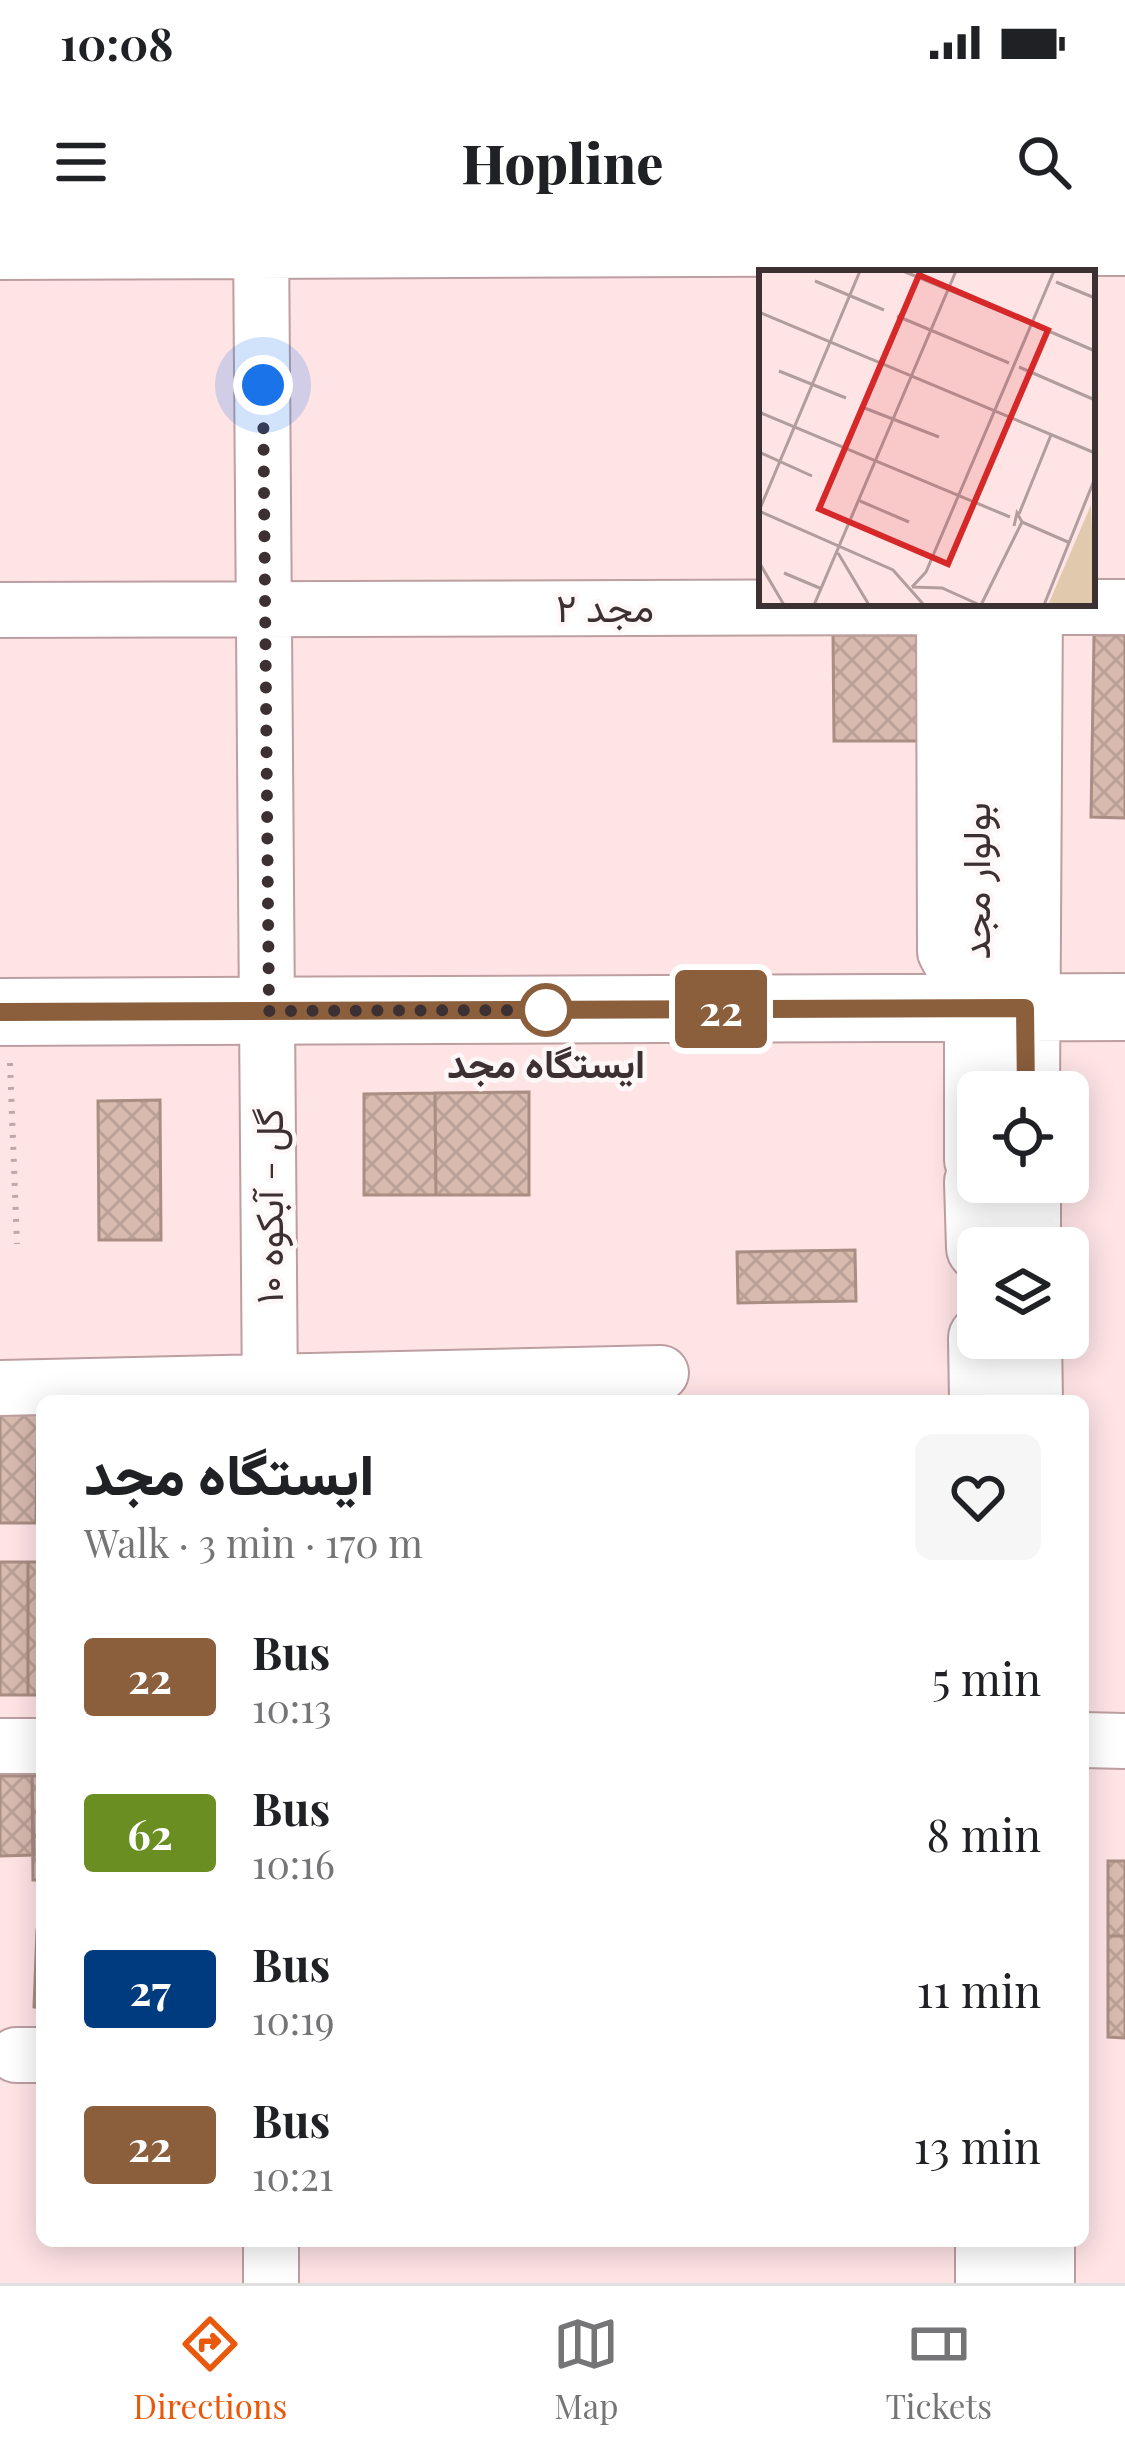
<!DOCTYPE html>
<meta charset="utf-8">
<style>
:root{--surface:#fff;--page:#f6f6f6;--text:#202124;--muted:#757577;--line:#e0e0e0;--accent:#ea580c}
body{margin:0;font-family:"Playfair Display",Vazirmatn,serif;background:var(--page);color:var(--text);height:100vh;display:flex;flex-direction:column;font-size:45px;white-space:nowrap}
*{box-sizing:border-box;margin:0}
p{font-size:39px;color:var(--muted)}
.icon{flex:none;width:66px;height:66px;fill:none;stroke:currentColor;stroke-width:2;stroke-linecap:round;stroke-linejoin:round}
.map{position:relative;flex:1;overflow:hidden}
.drawer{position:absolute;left:36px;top:1155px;width:1053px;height:852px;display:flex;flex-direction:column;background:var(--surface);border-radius:18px;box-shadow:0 6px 30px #0003}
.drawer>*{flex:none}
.badge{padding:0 24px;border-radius:9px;font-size:42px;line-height:78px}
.tools{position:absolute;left:957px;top:831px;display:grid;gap:24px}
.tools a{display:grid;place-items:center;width:132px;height:132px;border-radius:18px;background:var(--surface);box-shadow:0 6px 30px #0003;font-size:60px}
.you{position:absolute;width:60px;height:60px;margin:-30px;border:9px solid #fff;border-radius:50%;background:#1a73e8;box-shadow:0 0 0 18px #1a73e833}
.map>.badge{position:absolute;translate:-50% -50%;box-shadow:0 0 0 6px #fff}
.round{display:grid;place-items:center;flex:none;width:126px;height:126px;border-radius:18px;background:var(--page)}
.summary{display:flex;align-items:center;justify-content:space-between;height:204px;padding:0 48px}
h1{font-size:57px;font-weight:800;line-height:90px}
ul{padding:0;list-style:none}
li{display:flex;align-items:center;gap:36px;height:156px;padding:0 48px}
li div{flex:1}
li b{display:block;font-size:45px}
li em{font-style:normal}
li .badge{min-width:132px;font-weight:700;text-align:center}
.status{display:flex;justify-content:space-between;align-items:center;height:84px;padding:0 60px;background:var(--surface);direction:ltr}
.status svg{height:33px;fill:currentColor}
header{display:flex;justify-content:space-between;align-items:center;height:156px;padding:0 48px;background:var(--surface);font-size:54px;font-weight:800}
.menu{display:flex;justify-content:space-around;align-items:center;height:168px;border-top:3px solid var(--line);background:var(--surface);font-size:33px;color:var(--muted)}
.menu a{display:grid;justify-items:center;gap:6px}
.menu .current{color:var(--accent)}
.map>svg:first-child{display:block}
.building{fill:url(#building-cross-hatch);stroke:#aa8d83;stroke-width:3}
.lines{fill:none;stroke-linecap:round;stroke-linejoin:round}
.minor-casing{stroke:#bd9ea1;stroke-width:58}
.major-casing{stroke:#bd9ea1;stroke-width:70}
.path{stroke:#bfa8aa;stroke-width:6;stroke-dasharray:3 9;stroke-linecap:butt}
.minor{stroke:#fff;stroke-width:54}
.major{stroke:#fff;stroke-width:66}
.line-casing{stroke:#fff;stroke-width:27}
.line{stroke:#8b5e3c;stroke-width:18}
.walk{stroke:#3d3032;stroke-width:12;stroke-dasharray:0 21.6}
.stop-dot{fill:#fff;stroke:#8b5e3c;stroke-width:6}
.labels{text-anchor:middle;stroke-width:9;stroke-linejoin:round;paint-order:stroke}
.street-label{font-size:39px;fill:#3d3032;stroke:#fef7f7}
.stop-label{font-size:39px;font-weight:bold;fill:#3d3032;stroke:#fef7f7}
.inset-road{fill:none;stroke:#b19c9e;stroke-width:3}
.view{fill:#d62828;fill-opacity:0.15;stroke:#d62828;stroke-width:6}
.inset-edge{fill:none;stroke:#3d3032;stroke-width:6}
</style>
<div class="status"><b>10:08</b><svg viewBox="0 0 49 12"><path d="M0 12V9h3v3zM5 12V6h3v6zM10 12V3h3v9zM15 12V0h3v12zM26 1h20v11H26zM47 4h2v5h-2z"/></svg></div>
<header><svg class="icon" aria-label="menu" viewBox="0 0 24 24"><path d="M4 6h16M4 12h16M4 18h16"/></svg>Hopline<svg class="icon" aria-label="search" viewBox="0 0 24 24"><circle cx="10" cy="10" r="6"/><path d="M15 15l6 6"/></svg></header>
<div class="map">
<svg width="1125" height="2043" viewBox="0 0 1125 2043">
<defs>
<pattern id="building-cross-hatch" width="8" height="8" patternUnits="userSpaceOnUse" patternTransform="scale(3)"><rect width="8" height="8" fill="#d8baaf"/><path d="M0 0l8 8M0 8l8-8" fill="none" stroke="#baa097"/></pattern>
</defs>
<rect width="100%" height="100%" fill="#ffe4e6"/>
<path class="building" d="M833,395H921L922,501H834Z
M1094,395H1125V578L1091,577Z
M529,852V955H436L435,853Z
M435,853L436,955H364V854Z
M160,860L161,1000H99L98,861Z
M855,1010L856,1061L738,1063L737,1012Z
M0,1165H38L36,1283H0Z
M38,1165H42V1284L36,1283Z
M0,1322H28V1455H0Z
M28,1322H42V1455H28Z
M0,1536H32L34,1615L0,1616Z
M32,1536H42V1640H33Z
M1108,1621H1125V1696H1108Z
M37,1690H42V1768L34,1767Z
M1108,1696H1125V1798L1108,1797Z"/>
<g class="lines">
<g class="minor-casing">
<path id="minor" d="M261,0L270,1161
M1032,8H1125
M0,12L946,8
M944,363L945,712L975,768
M1029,367H1125
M0,370L944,367
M0,1148L661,1133
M1083,1500L1125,1501
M0,1506H42
M16,1815H42
M271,2001V2043"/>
</g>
<g class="major-casing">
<path id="major" d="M980,33L981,0
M1032,33V0
M0,772L1125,767
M1026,852L1029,363
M978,920V363
M978,942L980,1008
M1027,942V1008
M982,1098L983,1161
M1028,1098L1029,1161
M1041,2001V2043
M989,2043V2001"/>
</g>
<path class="path" d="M10,823L17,1004"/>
<use href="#minor" class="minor"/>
<use href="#major" class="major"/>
</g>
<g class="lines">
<g class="line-casing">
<path id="line" d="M0,772L1025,768L1026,852"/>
</g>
<use href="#line" class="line"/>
<path class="walk" d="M263,145L269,771L546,770"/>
</g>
<circle class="stop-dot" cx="546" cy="770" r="24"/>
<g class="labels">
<g class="street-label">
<text x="605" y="382">مجد ۲</text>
<text transform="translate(976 641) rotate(-90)" y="14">بولوار مجد</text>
<text transform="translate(269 966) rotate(-90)" y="14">گل - آبکوه ۱۰</text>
</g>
<g class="stop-label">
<text x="546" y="838">ایستگاه مجد</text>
</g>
</g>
<g transform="translate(759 30)">
<rect width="336" height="336" fill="#ffe4e6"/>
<path d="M332,235L336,335H289Z" fill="#e0c9ac"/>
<path class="inset-road" d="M144,1L268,52M56,11L125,40M297,12L336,28M0,42L336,183M138,46L250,93M278,56L336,81M260,97L336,130M20,101L87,128M103,137L180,167M0,142L251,247M0,182L53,206M101,231L150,252M0,241L101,1M0,241L134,300L165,335M260,244L292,165M263,252L309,272M79,283L110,335M0,292L25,335M25,303L63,319M153,317L167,302L295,1M153,317L183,318L221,335M55,335L197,1M222,335L263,252L258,243L255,256M285,335L336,208"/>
<path class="view" d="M160,5L289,60L189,294L60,239Z"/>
<rect width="336" height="336" class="inset-edge"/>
</g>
</svg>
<div class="tools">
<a><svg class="icon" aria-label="locate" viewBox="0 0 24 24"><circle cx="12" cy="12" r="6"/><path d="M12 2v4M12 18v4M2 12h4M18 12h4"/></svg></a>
<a><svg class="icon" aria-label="layers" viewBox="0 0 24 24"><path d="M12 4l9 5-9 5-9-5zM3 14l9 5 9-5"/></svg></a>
</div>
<div class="you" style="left:263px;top:145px"></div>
<b class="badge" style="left:721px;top:769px;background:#8b5e3c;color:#fff">22</b>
<section class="drawer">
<div class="summary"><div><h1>ایستگاه مجد</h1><p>Walk · 3 min · 170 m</p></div><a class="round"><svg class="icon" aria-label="heart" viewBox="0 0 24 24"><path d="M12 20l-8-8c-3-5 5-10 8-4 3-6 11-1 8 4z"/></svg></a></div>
<ul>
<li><span class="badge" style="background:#8b5e3c;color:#fff">22</span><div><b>Bus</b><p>10:13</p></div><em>5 min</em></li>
<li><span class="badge" style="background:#6b8e23;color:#fff">62</span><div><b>Bus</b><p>10:16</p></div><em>8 min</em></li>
<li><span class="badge" style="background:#003b80;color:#fff">27</span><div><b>Bus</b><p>10:19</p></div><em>11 min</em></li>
<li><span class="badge" style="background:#8b5e3c;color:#fff">22</span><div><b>Bus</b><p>10:21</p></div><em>13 min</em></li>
</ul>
</section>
</div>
<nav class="menu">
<a class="current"><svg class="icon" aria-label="directions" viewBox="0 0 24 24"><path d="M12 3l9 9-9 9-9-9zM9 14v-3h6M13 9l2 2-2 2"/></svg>Directions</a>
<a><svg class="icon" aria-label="map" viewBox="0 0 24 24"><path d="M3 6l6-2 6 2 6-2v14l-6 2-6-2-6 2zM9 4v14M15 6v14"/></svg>Map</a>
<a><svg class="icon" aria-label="tickets" viewBox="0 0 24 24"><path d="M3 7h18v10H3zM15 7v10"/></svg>Tickets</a>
</nav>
